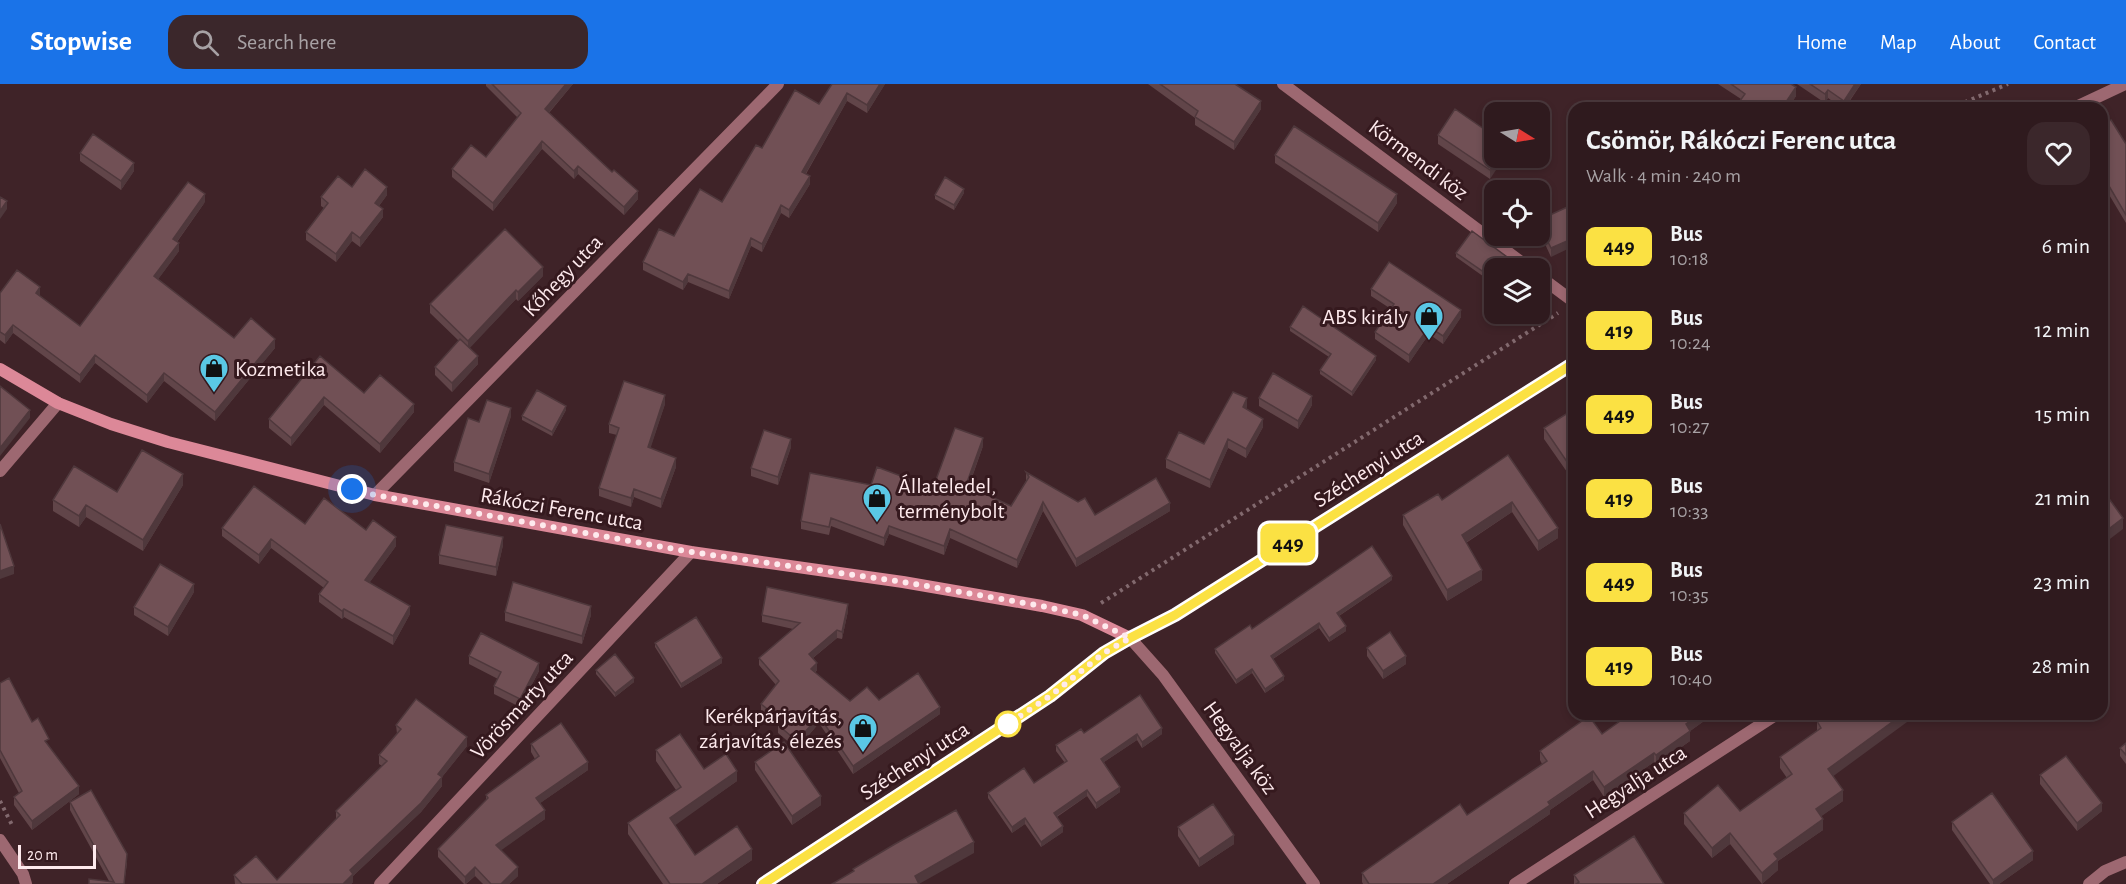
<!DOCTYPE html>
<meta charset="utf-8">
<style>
:root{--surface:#2f1a1e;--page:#3b272b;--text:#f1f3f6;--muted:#a7a1a4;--line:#4a383c;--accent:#1a73e8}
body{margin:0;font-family:"Alegreya Sans",sans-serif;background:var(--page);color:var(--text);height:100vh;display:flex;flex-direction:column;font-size:22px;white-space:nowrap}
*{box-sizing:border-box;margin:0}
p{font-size:20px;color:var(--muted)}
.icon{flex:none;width:33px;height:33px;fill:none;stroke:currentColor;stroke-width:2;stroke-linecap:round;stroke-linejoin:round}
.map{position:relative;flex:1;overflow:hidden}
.panel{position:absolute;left:1568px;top:18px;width:540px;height:618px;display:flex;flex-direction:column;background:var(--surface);border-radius:18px;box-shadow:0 3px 9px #0003,0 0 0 2px var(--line)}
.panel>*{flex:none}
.badge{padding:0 12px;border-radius:9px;font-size:21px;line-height:39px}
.needle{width:39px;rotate:101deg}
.tools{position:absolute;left:1484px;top:18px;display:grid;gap:12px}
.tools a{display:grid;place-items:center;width:66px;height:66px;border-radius:12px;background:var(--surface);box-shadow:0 3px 9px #0003,0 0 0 2px var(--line);font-size:30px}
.scale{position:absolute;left:18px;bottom:15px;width:78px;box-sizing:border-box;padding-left:6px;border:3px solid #feeaed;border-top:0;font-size:16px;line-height:21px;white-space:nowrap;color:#feeaed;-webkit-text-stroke:4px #35191e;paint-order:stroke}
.you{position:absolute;width:30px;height:30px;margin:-15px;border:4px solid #fff;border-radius:50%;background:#1a73e8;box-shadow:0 0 0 9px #1a73e833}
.map>.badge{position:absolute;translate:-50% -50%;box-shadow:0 0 0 3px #fff}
.round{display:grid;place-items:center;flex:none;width:63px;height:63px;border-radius:18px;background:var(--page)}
.summary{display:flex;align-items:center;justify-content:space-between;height:102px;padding:0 18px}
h1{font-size:28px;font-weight:600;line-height:45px}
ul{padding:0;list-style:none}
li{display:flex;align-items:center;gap:18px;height:84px;padding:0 18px}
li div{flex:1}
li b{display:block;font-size:22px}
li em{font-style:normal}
li .badge{min-width:66px;font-weight:700;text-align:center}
header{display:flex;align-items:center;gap:36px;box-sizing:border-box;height:84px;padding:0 30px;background:var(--accent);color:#fff}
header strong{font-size:28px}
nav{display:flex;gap:33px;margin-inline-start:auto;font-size:21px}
.search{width:420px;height:54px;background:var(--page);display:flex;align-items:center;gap:15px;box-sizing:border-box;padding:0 21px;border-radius:18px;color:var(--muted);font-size:22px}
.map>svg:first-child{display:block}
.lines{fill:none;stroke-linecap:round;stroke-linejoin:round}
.path{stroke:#82696e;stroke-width:4;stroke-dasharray:3 4.5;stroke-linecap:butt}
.street{stroke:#9d6871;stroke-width:12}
.secondary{stroke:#dc8898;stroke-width:12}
.wall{fill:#614549}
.shaded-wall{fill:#4f383c}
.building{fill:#715055;stroke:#4f383c;stroke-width:1.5}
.line-casing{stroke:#fff;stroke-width:14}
.line{stroke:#fbe143;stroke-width:9}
.walk{stroke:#feeaed;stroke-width:6;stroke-dasharray:0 10.8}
.stop-dot{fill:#fff;stroke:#fbe143;stroke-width:3}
.labels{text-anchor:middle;stroke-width:6;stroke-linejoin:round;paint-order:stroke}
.street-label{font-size:22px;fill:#feeaed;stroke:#35191e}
.poi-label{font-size:22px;fill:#feeaed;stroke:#35191e;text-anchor:end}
</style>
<header>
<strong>Stopwise</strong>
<div class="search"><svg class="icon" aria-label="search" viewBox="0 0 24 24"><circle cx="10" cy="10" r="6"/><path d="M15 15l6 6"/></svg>Search here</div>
<nav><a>Home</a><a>Map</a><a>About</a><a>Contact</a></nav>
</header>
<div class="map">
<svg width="2126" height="800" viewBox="0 0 2126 800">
<rect width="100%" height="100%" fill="#3f2328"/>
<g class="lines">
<path class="path" d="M1951,24L2008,0
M1101,519L1558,229
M0,717L12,741"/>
<path class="street" d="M1283,0L1529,184
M2074,24L2125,0
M1539,192L1574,218
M0,387L58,319
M375,411L778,0
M1130,554L1163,591L1314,800
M0,756L23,790L26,800
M380,800L691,468
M763,800L1050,612L1104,569L1175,531L1574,279
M1515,800L1777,630
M2089,800L2105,787L2126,778"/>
<path class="secondary" d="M0,285L58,319L111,340L168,358L375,411L691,468L903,498L1042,522L1082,531L1130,554"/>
</g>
<path class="wall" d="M486,0H573L549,29L638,115L624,131L578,90L574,95L542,65L493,127L452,93V85L486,73L518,34L486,2Z
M832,0H885L867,29L847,17L806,90L810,100L789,134L781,129L762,168L751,162L729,215L688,198L683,206L643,186V178L674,152L722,118L762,64L819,20Z
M1148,0H1235L1261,25L1234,66L1195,41V34Z
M1718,0H1791L1796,12L1788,24H1737V21L1741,15Z
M1797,0H1861L1845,24H1842L1828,14L1825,19Z
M2102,42L2126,60V139L2102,99Z
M1438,51L1494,52L1490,95L1438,60Z
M80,69L134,87L121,106L80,77Z
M1275,71L1397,119L1378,148L1275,79Z
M352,103L387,111L379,122L383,133L360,163L352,157L336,178L306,156V148L324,124L321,122V113Z
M964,109L954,126L935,115V111Z
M205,118L177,158L179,167L158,195L234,254L275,264L215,337L164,297L147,319L95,279L80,299L13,249L5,260L0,256V209L40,212L80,242Z
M1574,120L1551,173L1539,147V136Z
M1456,169L1494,184V200L1456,173Z
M543,192L518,217L516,215L469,264L478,280L452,308L435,291V283L459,257L430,229V220Z
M1371,205L1461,233L1443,260L1429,250L1409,279L1375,255V248L1391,225L1371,212Z
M1290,243L1376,276L1352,312L1320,290V286L1329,273L1290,247Z
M320,272L364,309L414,328L380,369L324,321L291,362L269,344V335Z
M1259,314L1312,321L1298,345L1259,322Z
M665,320L650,364L676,383L661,424L634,413L631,423L599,412V404L617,351L609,349V340Z
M1247,323L1246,325L1263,343L1246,374L1228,364L1210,404L1166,384V375L1204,360Z
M1574,325V398L1544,355V344Z
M566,326L552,352L522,336V332Z
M511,332L489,399L454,387V378L479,338Z
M983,362L969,402L1011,422L1026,397V388L1095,431L1170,427L1076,483L1043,427L1017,484L950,454L944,471L889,450L884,462L831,442L829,451L801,445V437L871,401L933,404Z
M791,363L778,401L751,392V384Z
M1508,371L1558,454L1538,467L1512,428L1466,459L1482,496L1447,517L1403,441V431L1442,416Z
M183,401L143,467L86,433L79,443L53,427V416L117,408Z
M305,440L366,446L396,462L369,499L410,530L393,561L344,533L342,535L319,518V510L324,504L271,464L259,480L222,452V444Z
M503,461L496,492L439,480V471Z
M1392,496L1339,532L1346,547L1329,558L1319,544L1273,575L1284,596L1265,609L1252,589L1236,600L1215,569V565L1252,545Z
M194,508L168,552L134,531V523Z
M848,527L842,555L837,554L813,574L817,586L815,589L850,617L879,616L940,630L853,690L819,639L797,665L778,649V641L761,627V620L776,601L759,581V574L793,545L762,538V531Z
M505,528L591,531L582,560L505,537Z
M655,559L722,579L681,604L655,563Z
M1367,564L1406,580L1383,595L1367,572Z
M469,572L539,587L520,623L494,610V602L498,595L469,580Z
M596,586L634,598L615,613L596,590Z
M0,599L32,638L49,662L79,710L32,746L14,721V713L19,709L0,674Z
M1630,630H1714L1690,647V657L1656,681L1654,678L1604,713L1593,696L1550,726V730L1447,800H1363L1362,798V789L1467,731L1542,680L1540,676V667L1602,650Z
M1826,630L1833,692L1843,717L1821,732L1823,746L1778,777V786L1762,800L1730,760L1712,774L1684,740V729L1740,727L1787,694L1780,684V673L1817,647V637Z
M396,641L467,662L442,693V702L421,728L353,792V798L351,800H235L234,791L277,796L336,735V727L382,682L379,680V671L397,650Z
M1084,649L1162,650L1142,664L1137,656L1104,678L1120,708L1096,725L1087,712L1057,733L1063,748L1041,763L1025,740L1012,749L988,714V709L1034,699L1065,679L1056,667V661Z
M2126,659V680L2120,672V664Z
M531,660L588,686L540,719L545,735L500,766L518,792L509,800H483L475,792L466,800H464L438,773V765L486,717V711L535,675L531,668Z
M656,666L737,697L674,741L695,771L752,776L717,800H663L628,750V739L676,706L656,677Z
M755,678L821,721L792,741L755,686Z
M2040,691L2102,727L2077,747L2040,700Z
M70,718L127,779L124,800H89L109,797L70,726Z
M1952,738L2033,776L1999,800H1990L1952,746Z
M1178,743L1234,760L1199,783L1178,752Z
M1574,791L1664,800H1574Z"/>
<path class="shaded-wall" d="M566,0H573L545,33V25Z
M880,0H885L867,29V21Z
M1855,0H1861L1844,24V17Z
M1796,3V12L1788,24H1782Z
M1828,6V14L1825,19V10Z
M847,9V17L802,96V88Z
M1261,17V25L1234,66V58Z
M542,57V65L493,127V119Z
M1499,74H1504L1490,95V86Z
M134,79V87L121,106V97Z
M578,82V90L574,95V87Z
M810,92V100L789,134V126Z
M387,103V111L375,127V119Z
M964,105V109L954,126V121Z
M638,107V115L624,131V123Z
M205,110V118L173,163V155Z
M1397,110V119L1378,148V139Z
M7,117V125L0,135V127Z
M781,121V129L762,168V160Z
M383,125V133L360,163V154Z
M352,148V157L336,178V170Z
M751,154V162L729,215V207Z
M1574,154V162L1551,173V164Z
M179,159V167L154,201V192Z
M2109,182V194L2102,200V188Z
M543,183V192L518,217V208Z
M688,190V198L683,206V198Z
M40,203V212L36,218V209Z
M516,206V215L468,266V257Z
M1461,226V233L1443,260V252Z
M13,241V249L5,260V251Z
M1429,243V250L1409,279V271Z
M275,255V264L215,337V328Z
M95,271V279L80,299V291Z
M478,272V280L452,308V299Z
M1376,272V276L1352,312V308Z
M164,289V297L147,319V311Z
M665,311V320L648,372V363Z
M1312,312V321L1298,345V337Z
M324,313V321L291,362V354Z
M1247,314V323L1243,331V323Z
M414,320V328L380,369V360Z
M566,322V326L552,352V348Z
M511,324V332L489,399V390Z
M30,326V334L0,372V364Z
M1263,335V343L1246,374V365Z
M983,354V362L966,409V401Z
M791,355V363L778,401V393Z
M1228,355V364L1210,404V396Z
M676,374V383L661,424V415Z
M183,390V401L143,467V456Z
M634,405V413L631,423V414Z
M1043,418V427L1017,484V476Z
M1512,418V428L1462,461V451Z
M1170,419V427L1076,483V475Z
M86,421V433L79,443V432Z
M2123,434V445L2102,461V450Z
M889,442V450L884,462V454Z
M1558,444V454L1538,467V457Z
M950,445V454L944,471V462Z
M396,453V462L365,505V496Z
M503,453V461L496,492V483Z
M271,455V464L259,480V471Z
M14,482V490L0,495V487Z
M1482,486V496L1447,517V506Z
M1392,492V496L1337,533V529Z
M194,500V508L168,552V543Z
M848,520V527L842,555V548Z
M410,522V530L393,561V552Z
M591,522V531L582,560V552Z
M344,525V533L342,535V527Z
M1319,539V544L1271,576V572Z
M1346,542V547L1329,558V554Z
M837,546V554L809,577V570Z
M1406,572V580L1383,595V587Z
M722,574V579L681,604V600Z
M539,579V587L520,623V615Z
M817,579V586L811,592V585Z
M1252,585V589L1236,600V596Z
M1284,592V596L1265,609V605Z
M634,594V598L615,613V609Z
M940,623V630L853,690V682Z
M1700,630H1714L1686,650V640Z
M1903,630H1918L1828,696V685Z
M819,632V639L797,665V657Z
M1162,644V650L1142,664V658Z
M1690,647V657L1656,681V671Z
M1137,650V656L1101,680V675Z
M467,653V662L442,693V702L421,728L353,792V798L351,800H343L350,786L438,690Z
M1654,669V678L1604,713V703Z
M588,678V686L536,722V714Z
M737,687V697L670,745V734Z
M1593,687V696L1550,726V730L1447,800H1433Z
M79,702V710L32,746V737Z
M1120,703V708L1096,725V719Z
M1087,706V712L1054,734V729Z
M1843,706V717L1816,736V725Z
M821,712V721L792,741V732Z
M2102,719V727L2077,747V739Z
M545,726V735L496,770V761Z
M1025,734V740L1012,749V743Z
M1823,735V746L1778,777V786L1762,800V789L1774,770Z
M1063,742V748L1041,763V758Z
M1730,749V760L1712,774V764Z
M1234,751V760L1199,783V775Z
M974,758V769L919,800L915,792Z
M752,765V776L717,800H702Z
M2033,767V776L1999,800H1993V796Z
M475,783V792L465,800V793Z
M518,783V792L509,800H501Z"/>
<path class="building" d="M492,0H566L545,25L612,88L614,86L638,107L624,123L578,82L574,87L542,57L493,119L452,85L471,61L486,73L521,29Z
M832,0H880L867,21L847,9L802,88L810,92L789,126L781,121L762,160L751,154L729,207L688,190L683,198L643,178L659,145L674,152L700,105L722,118L756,61L762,64L795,6L819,20Z
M1160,0H1235L1261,17L1234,58L1195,33L1198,27Z
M1731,0H1791L1796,3L1782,24H1742L1737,21L1745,10Z
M1810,0H1855L1844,17L1828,6L1825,10Z
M1455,25L1494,52V74H1499L1490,86L1438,51Z
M2111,36L2126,60V131L2102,90V42Z
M1294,42L1397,110L1378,139L1275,71Z
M93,50L134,79L121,97L80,69Z
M365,85L387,103L375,119L383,125L360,154L352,148L336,170L306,148L328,119L321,113L338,92L352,103Z
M945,93L964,105L954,121L935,111Z
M188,98L205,110L173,155L179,159L154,192L234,254L251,234L275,255L215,328L164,289L147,311L95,271L80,291L13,241L5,251L0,248V209L17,186L40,203L36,209L80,242Z
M0,113L7,117L0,127Z
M1574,120V154L1551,164L1539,139V136Z
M505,145L543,183L518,208L516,206L468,257L430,220Z
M1472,147L1522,184H1494V195L1456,169Z
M2102,172L2109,182L2102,188Z
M1389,178L1461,226L1443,252L1429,243L1409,271L1375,248L1394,220L1371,205Z
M1303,222L1376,272L1352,308L1320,286L1331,270L1290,243Z
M460,255L478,272L452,299L435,283Z
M320,272L364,309L380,291L414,320L380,360L324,313L291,354L269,335Z
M1273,289L1312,312L1298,337L1259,314Z
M624,297L665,311L648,363L676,374L661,415L634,405L631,414L599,404L619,344L609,340Z
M0,302L30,326L0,364Z
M537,306L566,322L552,348L522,332Z
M1233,308L1247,314L1243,323L1263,335L1246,365L1228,355L1210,396L1166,375L1179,348L1204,360Z
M487,316L511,324L489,390L454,378L468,334L479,338Z
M1574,325V388L1544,344Z
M955,344L983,354L966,401L1011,422L1029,393L1026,388L1078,418L1085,414L1095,431L1156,394L1170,419L1076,475L1043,418L1017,476L950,445L944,462L889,442L884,454L831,434L829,443L801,437L810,389L871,401L877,383L933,404Z
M764,346L791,355L778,393L751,384Z
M142,366L183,390L143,456L86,421L79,432L53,416L74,382L117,408Z
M1508,371L1558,444L1538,457L1512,418L1462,451L1482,486L1447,506L1403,431L1438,410L1442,416Z
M254,402L305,440L324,414L366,446L373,436L396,453L365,496L410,522L393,552L344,525L342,527L319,510L328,498L271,455L259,471L222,444Z
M2102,405L2123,434L2102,450Z
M0,440L14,482L0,487Z
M446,441L503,453L496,483L439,471Z
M1372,462L1392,492L1337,529L1346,542L1329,554L1319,539L1271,572L1284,592L1265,605L1252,585L1236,596L1215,565L1250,541L1252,545Z
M160,480L194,500L168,543L134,523Z
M513,498L591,522L582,552L505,528Z
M767,503L848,520L842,548L837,546L809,570L817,579L811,585L850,617L867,603L879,616L918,589L940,623L853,682L819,632L797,657L778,641L782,637L761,620L779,597L759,574L800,539L762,531Z
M696,533L722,574L681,600L655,559Z
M1390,548L1406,572L1383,587L1367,564Z
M481,549L539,579L520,615L494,602L501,588L469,572Z
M615,570L634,594L615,609L596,586Z
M9,594L32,638L38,634L49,655L45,657L79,702L32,737L14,713L22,707L0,666V599Z
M1140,611L1162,644L1142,658L1137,650L1101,675L1120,703L1096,719L1087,706L1054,729L1063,742L1041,758L1025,734L1012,743L988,709L1024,684L1034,699L1067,677L1056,661L1081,645L1084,649Z
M416,615L467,653L438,690L442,693L421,719L350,786L353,790L343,800H242L234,791L256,772L277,796L340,731L336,727L387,677L379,671L401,645L396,641Z
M1630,630H1700L1686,640L1690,647L1656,671L1654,669L1604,703L1593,687L1548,718L1550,721L1433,800H1369L1362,789L1460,720L1467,731L1547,677L1540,667L1589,632L1602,650Z
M1826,630H1903L1828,685L1843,706L1816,725L1823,735L1774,770L1778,775L1762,789L1730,749L1712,764L1684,729L1718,701L1740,727L1792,690L1780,673L1821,644L1817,637Z
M561,639L588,678L536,714L545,726L496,761L518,783L501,800H491L475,783L465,793L438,765L488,714L486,711L539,672L531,660Z
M680,650L704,685L726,670L737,687L670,734L695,771L737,742L752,765L702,800H670L628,739L681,703L656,666Z
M784,658L821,712L792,732L755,678Z
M2126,659V671L2120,664Z
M2066,672L2102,719L2077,739L2040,691Z
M91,706L127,770L124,800H89V795L114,798L70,718Z
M1992,709L2033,767L1993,796L1952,738Z
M1213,720L1234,751L1199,775L1178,743Z
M956,726L974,758L915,792L919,800H832L854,787L853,785L895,760Z
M1634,752L1664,800H1576L1579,798L1574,791Z"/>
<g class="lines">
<g class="line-casing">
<path id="line" d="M763,800L1050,612L1104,569L1130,554L1175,531L1574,279"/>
</g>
<use href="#line" class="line"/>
<path class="walk" d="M352,405L375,411L691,468L903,498L1042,522L1082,531L1130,554L1104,569L1050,612L1008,640"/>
</g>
<defs>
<g id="shop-pin" transform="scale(1.5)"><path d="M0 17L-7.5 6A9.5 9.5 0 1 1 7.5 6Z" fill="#5ac8e5" stroke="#35191e"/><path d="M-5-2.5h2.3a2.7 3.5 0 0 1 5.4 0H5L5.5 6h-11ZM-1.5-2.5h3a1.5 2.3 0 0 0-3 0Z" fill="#111"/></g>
</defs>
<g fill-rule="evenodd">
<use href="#shop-pin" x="1429" y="232"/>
<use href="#shop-pin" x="214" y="284"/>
<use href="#shop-pin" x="877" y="414"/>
<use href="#shop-pin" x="863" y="644"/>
</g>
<circle class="stop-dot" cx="1008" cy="640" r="12"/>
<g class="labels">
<g class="street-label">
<text transform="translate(1419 75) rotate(37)" y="8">Körmendi köz</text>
<text transform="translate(562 191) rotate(-46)" y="8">Kőhegy utca</text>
<text transform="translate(1368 384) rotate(-32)" y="8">Széchenyi utca</text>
<text transform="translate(562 424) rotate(10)" y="8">Rákóczi Ferenc utca</text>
<text transform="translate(521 620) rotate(-47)" y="8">Vörösmarty utca</text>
<text transform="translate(1241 663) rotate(54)" y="8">Hegyalja köz</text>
<text transform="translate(914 676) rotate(-33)" y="8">Széchenyi utca</text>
<text transform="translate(1635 697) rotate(-33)" y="8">Hegyalja utca</text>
</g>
<g class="poi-label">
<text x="1408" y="240">ABS király</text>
<text x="235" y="292" text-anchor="start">Kozmetika</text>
<text x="898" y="409" text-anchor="start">Állateledel,<tspan x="898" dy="25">terménybolt</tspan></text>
<text x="842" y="639">Kerékpárjavítás,<tspan x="842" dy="25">zárjavítás, élezés</tspan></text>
</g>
</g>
</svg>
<div class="tools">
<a><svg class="needle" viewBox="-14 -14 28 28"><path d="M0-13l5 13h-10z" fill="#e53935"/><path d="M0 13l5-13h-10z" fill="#a7a1a4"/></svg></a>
<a><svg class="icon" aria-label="locate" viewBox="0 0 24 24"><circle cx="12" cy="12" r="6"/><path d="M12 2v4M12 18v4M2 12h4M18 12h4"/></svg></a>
<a><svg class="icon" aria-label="layers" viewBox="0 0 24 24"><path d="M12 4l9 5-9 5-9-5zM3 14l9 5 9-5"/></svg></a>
</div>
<div class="scale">20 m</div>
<div class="you" style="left:352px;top:405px"></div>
<b class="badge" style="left:1288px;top:459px;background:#fbe143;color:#111">449</b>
<section class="panel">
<div class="summary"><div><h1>Csömör, Rákóczi Ferenc utca</h1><p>Walk · 4 min · 240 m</p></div><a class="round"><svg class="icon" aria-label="heart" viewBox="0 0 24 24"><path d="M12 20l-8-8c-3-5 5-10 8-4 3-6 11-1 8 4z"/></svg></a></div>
<ul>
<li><span class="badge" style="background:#fbe143;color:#111">449</span><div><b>Bus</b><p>10:18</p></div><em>6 min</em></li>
<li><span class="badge" style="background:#fbe143;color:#111">419</span><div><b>Bus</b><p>10:24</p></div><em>12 min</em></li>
<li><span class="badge" style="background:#fbe143;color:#111">449</span><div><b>Bus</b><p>10:27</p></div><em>15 min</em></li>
<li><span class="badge" style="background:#fbe143;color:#111">419</span><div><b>Bus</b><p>10:33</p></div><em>21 min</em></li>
<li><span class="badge" style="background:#fbe143;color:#111">449</span><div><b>Bus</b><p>10:35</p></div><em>23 min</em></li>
<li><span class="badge" style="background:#fbe143;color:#111">419</span><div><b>Bus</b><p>10:40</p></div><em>28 min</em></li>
</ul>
</section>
</div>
